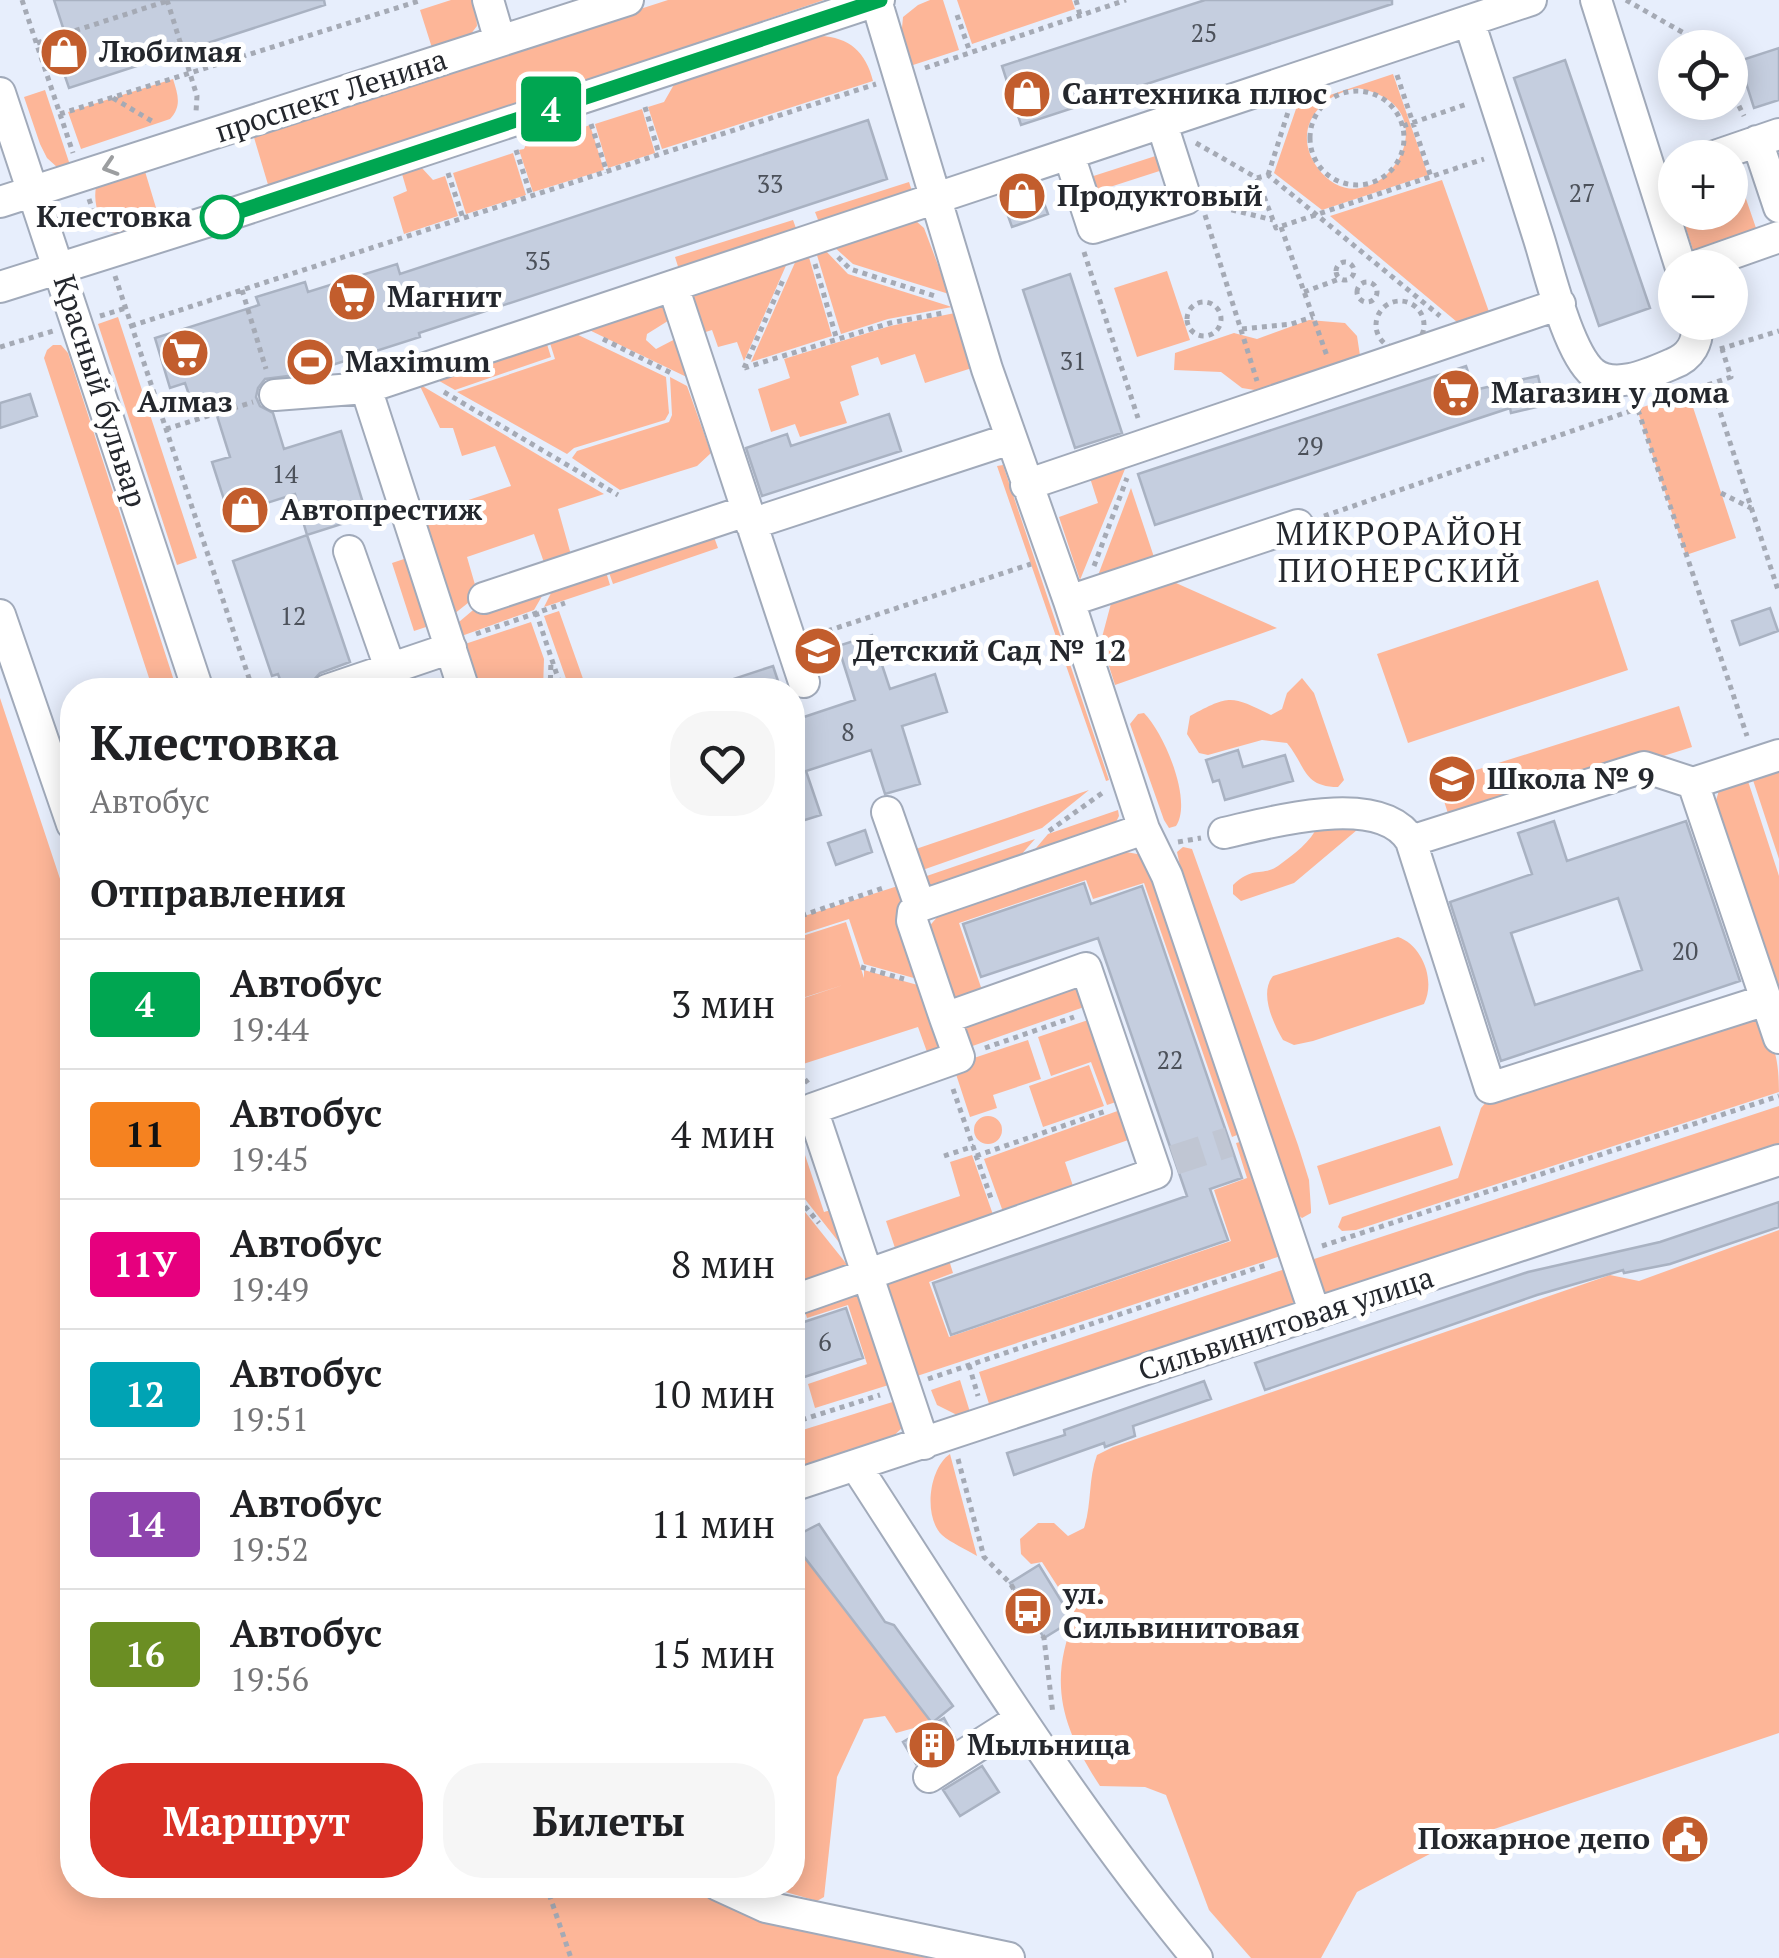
<!DOCTYPE html>
<html lang="ru">
<meta charset="utf-8">
<style>
:root{--surface:#fff;--page:#f6f6f6;--text:#202124;--muted:#757577;--line:#e0e0e0;--accent:#d93025}
body{margin:0;font-family:"PT Serif",serif;background:var(--page);color:var(--text);height:100vh;display:flex;flex-direction:column;font-size:38px;white-space:nowrap}
*{box-sizing:border-box;margin:0}
p{font-size:32px;color:var(--muted)}
.icon{flex:none;width:55px;height:55px;fill:none;stroke:currentColor;stroke-width:2;stroke-linecap:round;stroke-linejoin:round}
.map{position:relative;flex:1;overflow:hidden}
.details{position:absolute;left:60px;top:678px;width:745px;height:1220px;display:flex;flex-direction:column;background:var(--surface);border-radius:40px;box-shadow:0 5px 25px #0003}
.details>*{flex:none}
.badge{padding:0 20px;border-radius:8px;font-size:35px;line-height:65px}
.buttons{position:absolute;left:1658px;top:30px;display:grid;gap:20px}
.buttons a{display:grid;place-items:center;width:90px;height:90px;border-radius:50%;background:var(--surface);box-shadow:0 5px 25px #0003;font-size:50px}
.map>.badge{position:absolute;translate:-50% -50%;box-shadow:0 0 0 5px #fff}
h2{padding:0 30px;font-size:38px;line-height:90px}
.round{display:grid;place-items:center;flex:none;width:105px;height:105px;border-radius:40px;background:var(--page)}
.overview{display:flex;align-items:center;justify-content:space-between;height:170px;padding:0 30px}
h1{font-size:48px;font-weight:700;line-height:75px}
.action{display:flex;gap:20px;margin-top:auto;padding:20px 30px}
.action a{flex:1;height:115px;border-radius:40px;background:var(--accent);color:#fff;font-size:40px;font-weight:700;line-height:115px;text-align:center}
.action a+a{background:var(--page);color:var(--text)}
ul{padding:0;list-style:none}
li{display:flex;align-items:center;gap:30px;height:130px;padding:0 30px;border-top:2px solid var(--line)}
li div{flex:1}
li b{display:block;font-size:38px}
li em{font-style:normal}
li .badge{min-width:110px;font-weight:700;text-align:center}
.map>svg:first-child{display:block}
.green{fill:#fdb698;fill-rule:evenodd}
.building{fill:#c5cedf;stroke:#a9b2c2;stroke-width:2.5;fill-rule:evenodd}
.lines{fill:none;stroke-linecap:round;stroke-linejoin:round}
.minor-tunnel{stroke:#c0c6d3;stroke-width:30;stroke-dasharray:30 15;stroke-linecap:butt}
.minor-casing{stroke:#a1aaba;stroke-width:34}
.path{stroke:#a5aab5;stroke-width:5;stroke-dasharray:5 5;stroke-linecap:butt}
.minor{stroke:#fff;stroke-width:30}
.oneway{stroke:#9c9ea0}
.line-casing{stroke:#fff;stroke-width:22}
.line{stroke:#00a651;stroke-width:15}
.stop-dot{fill:#fff;stroke:#00a651;stroke-width:5}
.labels{text-anchor:middle;stroke-width:10;stroke-linejoin:round;paint-order:stroke}
.number-label{font-size:25px;fill:#4c515a}
.poi-label{font-size:30px;font-weight:bold;fill:#24272d;stroke:#fff;text-anchor:start}
.street-label{font-size:30px;fill:#24272d;stroke:#fff}
.stop-label{font-size:30px;font-weight:bold;fill:#24272d;stroke:#fff;text-anchor:end}
.neighbourhood-label{font-size:32px;letter-spacing:2.5px;fill:#24272d;stroke:#fff}
</style>
<div class="map">
<svg width="1779" height="1958" viewBox="0 0 1779 1958">
<rect width="100%" height="100%" fill="#e7eefc"/>
<path class="green" d="M451,0H475L477,26L467,39L433,51L420,10Z
M668,0H824L269,188L253,134Z
M930,0H943L959,50L910,66L901,39L903,17L918,5Z
M957,0H1072L1075,9L972,44Z
M820,36C849,37 866,52 873,81L662,149L648,107L664,102L676,81Z
M1393,74L1428,175L1322,210L1274,173L1297,106ZM1357,88C1464,107 1370,240 1317,167C1291,130 1319,95 1357,88Z
M173,79C178,95 182,106 170,119L81,149L68,112Z
M45,90L71,168H58L47,158L40,144L24,97Z
M642,109L655,153L608,168L595,124Z
M553,123L564,134L590,125L604,170L533,192L519,150L524,149L533,129Z
M1171,151L1175,166L1082,196L1078,181Z
M513,153L526,195L466,214L453,173Z
M1730,163L1735,167L1756,228L1755,235L1695,256L1681,213L1730,212Z
M421,167L433,180L445,176L458,216L404,234L393,197L407,191L402,174Z
M144,168L160,221L122,233L111,232C99,222 93,203 96,187Z
M1442,180L1493,323L1469,332L1330,216Z
M909,182L912,191L820,225L815,212Z
M793,220L800,239L681,276L675,257Z
M916,221L924,228L949,294L853,264L833,246Z
M824,249L848,274L952,307L888,319L841,334L816,252Z
M808,254L832,336L751,362L797,258Z
M788,261L744,361L737,342L718,347L712,330L693,336L685,299L692,293Z
M1167,271L1190,340L1137,357L1114,288Z
M665,301L671,319L647,334L646,340L656,349L681,336L697,382L585,328Z
M955,313L972,368L925,383L915,354L881,365L878,357L851,366L859,395L840,402L847,423L800,437L795,424L771,432L758,389L790,378L784,359L890,326Z
M118,317L197,558L177,565L98,324Z
M1309,320L1345,323L1357,336L1361,362L1273,393L1242,388L1221,372L1174,370L1175,353L1234,333L1257,339Z
M572,332L666,377L669,413L665,420L574,448L567,454L457,392L555,359L549,340Z
M546,341L551,357L455,390L434,378Z
M53,345H61L68,353L177,690H153L44,358L47,350Z
M670,377L687,386L711,453L697,466L620,490L572,458L577,451L669,422L672,415Z
M419,384L604,494L558,509L573,562L547,571L534,534L467,557L478,595L449,618L417,517L511,486L495,446L462,456L453,428H440Z
M1688,392L1736,538L1686,555L1637,409Z
M1127,464L1080,580L1059,517L1098,503L1090,478Z
M1003,465L1109,780L1106,781L997,466Z
M1131,488L1156,563L1094,586Z
M710,526L718,548L613,584L605,561Z
M407,558L429,626L414,631L392,563Z
M603,562L610,585L544,607L560,575Z
M553,577L534,610L456,638L453,627L485,600Z
M1167,579L1277,628L1115,685L1101,641L1113,596Z
M1598,580L1628,670L1408,743L1377,654Z
M559,611L587,690H570L544,616Z
M531,622L544,659L543,690H474L459,646Z
M1302,678L1314,693L1344,780L1338,787C1303,787 1306,766 1287,743L1262,740L1208,755L1199,753L1187,734L1190,716C1231,694 1231,696 1271,715L1282,709L1287,693Z
M0,698L72,915V1885H690L758,1921L928,1958H0Z
M1679,706L1692,747L1451,823L1438,782Z
M1144,713C1164,733 1193,801 1176,826L1169,828L1164,820L1130,724L1138,714Z
M1779,765V859L1751,774Z
M1746,775L1779,876V1015L1713,811L1719,790Z
M1089,790L1042,828L914,873L907,852Z
M1118,810L1119,816L1114,826L1025,861L1048,834Z
M1319,824H1352L1357,830L1294,883L1241,901L1233,894V885C1254,865 1262,877 1278,866C1294,854 1310,843 1319,824Z
M1035,839L1012,865L921,898L915,880Z
M1183,847L1192,849L1298,1145L1309,1180L1311,1209V1213L1302,1218L1298,1215L1182,875L1177,852Z
M1126,852L1143,855L1157,871L1242,1133L1232,1137L1144,883L1093,899L1086,880L959,923L984,996L947,1008L926,930L939,915Z
M904,884L928,982L864,964L849,919L793,937L792,920Z
M846,922L864,978V970L932,989L955,1054L931,1063L918,1027L800,1065L793,1056L792,1002L843,985L793,1001V939Z
M1398,937C1422,945 1436,980 1424,1004L1313,1041L1294,1045L1283,1040C1273,1023 1259,993 1273,976Z
M1078,980L1087,1006L964,1049L955,1023Z
M1756,1015C1775,1041 1779,1061 1779,1092L1356,1230L1342,1231L1338,1227L1342,1217L1458,1178L1481,1108L1492,1095Z
M1094,1018L1122,1100L1107,1105L1091,1062L1051,1076L1038,1037Z
M1028,1040L1041,1079L993,1095L997,1108L970,1117L953,1065Z
M1089,1065L1104,1106L1043,1127L1029,1086Z
M1779,1106V1148L1328,1296L1321,1292L1308,1261Z
M1123,1109L1134,1138L1065,1162L1074,1189L1007,1223L984,1159Z
M974 1130a14 14 0 1 1 28 0a14 14 0 1 1-28 0Z
M792,1116L824,1212L844,1206L864,1274L793,1184Z
M1440,1126L1453,1165L1329,1205L1317,1166Z
M1247,1140L1290,1253L917,1376L882,1275L949,1260L953,1273L929,1282L949,1337L1231,1241L1214,1190L1247,1178L1236,1143Z
M972,1155L997,1226L899,1260L886,1221L960,1196L950,1162Z
M793,1197L857,1277L808,1293L793,1250Z
M1779,1230V1733L1447,1845L1357,1892L1321,1958H1251L1209,1910L1166,1795L1145,1787L1100,1786C1062,1728 1047,1682 1076,1615L1042,1562L1031,1564L1021,1554L1020,1539L1038,1523H1054L1068,1536L1084,1528C1092,1504 1088,1479 1097,1455L1113,1447L1610,1275L1639,1281Z
M1291,1267L1295,1301L1289,1306L990,1407L979,1372Z
M862,1288L895,1383L815,1408L808,1384L867,1364L848,1305L807,1318L802,1302Z
M960,1380L970,1412L959,1416L937,1405L931,1390Z
M899,1400L903,1427L885,1444L793,1473V1433Z
M950,1454L977,1556C966,1549 951,1543 942,1535C923,1517 929,1468 950,1454Z
M805,1558L932,1723L896,1733L885,1716L864,1719L837,1777L824,1897L817,1901L761,1885H792V1566Z"/>
<path class="building" d="M54,0H324L325,5L69,88L54,44L67,40Z
M1205,0H1392V4L1021,125L1002,66Z
M1779,48V100L1754,108L1739,61Z
M1565,60L1650,308L1599,326L1514,78Z
M868,120L887,179L419,333L420,337L304,374L265,379L258,388L256,397L260,406L273,413L284,449L341,431L367,516L307,535L295,494L229,515L212,462L230,457L213,403L194,409L185,383L170,388L155,338L259,305L256,297L305,282L308,292L397,264L400,274Z
M1037,184L1048,214L1012,227L1001,196Z
M1070,274L1122,433L1075,448L1023,290Z
M1466,366L1474,390L1538,376L1545,405L1511,413L1510,408L1155,525L1138,474Z
M30,394L37,416L0,428V403Z
M889,414L901,451L762,496L746,448L787,434L791,446Z
M307,535L350,662L320,673L309,685L284,690L278,674L272,676L233,561Z
M1770,608L1778,631L1740,645L1732,621Z
M872,635L890,689L935,674L947,712L902,726L920,784L885,794L871,750L806,771L821,815L792,824V721L855,700L838,646Z
M773,666L781,690H713L712,686Z
M1238,750L1243,767L1285,755L1293,781L1225,800L1219,780L1213,782L1206,760Z
M1554,821L1567,861L1686,821L1740,981L1501,1061L1450,902L1532,874L1518,833ZM1618,898L1642,970L1535,1005L1511,933Z
M865,830L872,852L836,865L828,843Z
M1084,883L1091,904L1142,886L1242,1178L1210,1189L1228,1240L951,1335L933,1283L1187,1196L1098,938L981,977L963,924Z
M1779,1202V1227L1670,1264L1624,1273L1623,1270L1537,1295L1265,1390L1255,1363L1528,1272L1660,1242Z
M846,1308L863,1358L792,1381V1326Z
M1204,1381L1211,1399L1133,1426L1135,1436L1105,1447L1104,1443L1014,1475L1007,1453L1065,1435L1064,1430Z
M819,1524L885,1622L894,1625L953,1706L932,1723L805,1558L792,1566V1538Z
M1039,1565L1073,1620L1044,1638L1010,1583Z
M944,1718L955,1738L916,1764L903,1742Z
M982,1766L999,1792L960,1816L943,1790Z"/>
<g class="lines">
<path class="minor-tunnel" d="M1174,1160L1229,1142"/>
<g class="minor-casing">
<path id="minor" d="M488,0L500,41
M876,0L987,369L1069,601L1144,829L1167,876L1315,1314
M1596,0L1681,268
M1469,21C1493,94 1516,166 1539,239C1549,271 1568,352 1593,373C1615,390 1649,374 1672,364C1691,357 1699,342 1697,322
M0,93L198,690
M1757,141L1779,207
M1069,155L1093,228L1186,199L1162,124
M1709,158L1779,134
M0,202L628,0
M1691,268L1779,237
M673,286L804,682
M0,287L222,217L879,0
M366,388L464,690
M275,395L366,388L1531,0
M1026,485L1560,304
M751,524L1010,439
M349,551L390,668
M484,598L746,511
M1069,601L1298,525
M0,615L72,824
M327,690L451,648
M1693,783L1779,1038
M887,812L920,906
M1224,833C1269,823 1381,790 1411,841
M1766,1000L1490,1088L1411,841L1644,767L1693,783L1779,755
M792,1301L1156,1173L1086,968L945,1018L912,921L913,912L920,906L1144,829
M924,1444L812,1109L959,1057L945,1018
M856,1466C965,1634 1070,1804 1197,1958
M792,1486L1779,1160
M929,1777L1020,1719
M718,1885L766,1907L1009,1958"/>
</g>
<path class="path" d="M22,0L73,153
M167,0L197,96L196,112
M1076,0L1080,15
M1626,0L1710,48
M957,15L970,52
M37,43L167,1
M925,68L1126,0
M1397,75L1431,177
M1730,88L1744,116
M1310 138a47 47 0 1 1 94 0a47 47 0 1 1-94 0Z
M113,98L155,123
M645,107L659,154
M60,114L422,0
M591,124L607,172
M1403,126L1467,104
M1196,143L1257,178L1268,175L1440,316
M516,150L531,196
M448,173L463,218
M1268,175L1289,109
M1257,178L1276,228L1484,159
M89,199L100,231
M1212,205L1273,220
M1205,215L1257,381
M1281,227L1327,356
M1084,252L1138,418
M838,257L850,269L938,297
M1336 271a9 9 0 1 1 18 0a9 9 0 1 1-18 0Z
M815,264L837,340
M115,276L253,690
M1357 292a10 10 0 1 1 20 0a10 10 0 1 1-20 0Z
M242,290L266,369
M1304,292L1339,279
M1376 325a24 24 0 1 1 48 0a24 24 0 1 1-48 0Z
M1187 319a17 17 0 1 1 34 0a17 17 0 1 1-34 0Z
M100,316L126,308
M131,326L876,84
M1242,329L1291,324L1313,317
M603,339L673,374
M0,347L53,331
M1720,349L1779,331
M744,368L890,323L943,313
M744,368L783,280
M1711,384L1779,593
M444,392L618,495
M1670,398L1731,377L1722,349
M1638,410L1747,736
M166,429L253,402
M1721,493L1751,508
M1324,516L1645,406
M1094,566L1127,478
M536,612L562,690
M476,634L565,603
M818,634L1031,564
M550,690L551,662
M1049,831L1105,791
M1178,842L1201,838
M792,919L886,887
M861,967L904,979
M985,1048L1074,1017
M792,1064L808,1083
M953,1089L992,1201
M944,1156L974,1146
M976,1156L1106,1111
M792,1191L819,1223
M1322,1246L1779,1096
M969,1365L978,1396
M928,1379L1269,1264
M792,1423L880,1395
M958,1459L984,1557L1010,1583L1044,1638L1053,1714
M546,1885L571,1958"/>
<use href="#minor" class="minor"/>
</g>
<defs><path id="oneway-chevron" d="M-2-3.5L2.5 0L-2 3.5" fill="none" stroke-width="1.6" stroke-linecap="round" stroke-linejoin="round" transform="scale(2.5)"/></defs>
<use class="oneway" href="#oneway-chevron" transform="translate(110 167) rotate(162)"/>
<g class="lines">
<g class="line-casing">
<path id="line" d="M222,217L880,0"/>
</g>
<use href="#line" class="line"/>
</g>
<defs>
<g id="shop-disc" transform="scale(2.5)"><circle r="9.5" fill="#c25d2d" stroke="#fff"/><path d="M-5-2.5h2.3a2.7 3.5 0 0 1 5.4 0H5L5.5 6h-11ZM-1.5-2.5h3a1.5 2.3 0 0 0-3 0Z" fill="#fff"/></g>
<g id="supermarket-disc" transform="scale(2.5)"><circle r="9.5" fill="#c25d2d" stroke="#fff"/><path d="M-6-5.5h2.5l.6 2H6L4.5 2H-2.5L-4.4-4H-6ZM-1.5 3.2a1.3 1.3 0 1 0 .1 0ZM3 3.2a1.3 1.3 0 1 0 .1 0Z" fill="#fff"/></g>
<g id="stadium-disc" transform="scale(2.5)"><circle r="9.5" fill="#c25d2d" stroke="#fff"/><path d="M0-5a6.5 5 0 1 0 0 10a6.5 5 0 1 0 0-10ZM-3.5-1.8h7v3.6h-7Z" fill="#fff"/></g>
<g id="school-disc" transform="scale(2.5)"><circle r="9.5" fill="#c25d2d" stroke="#fff"/><path d="M0-5L7-2L0 1L-7-2ZM-4 1L0 2.5L4 1V4Q0 6-4 4Z" fill="#fff"/></g>
<g id="bus-disc" transform="scale(2.5)"><circle r="9.5" fill="#c25d2d" stroke="#fff"/><path d="M-5-6H5V4H4V6H2V4H-2V6H-4V4H-5ZM-3.5-4V0h7V-4ZM-3.5 1.2v1.5H-2V1.2ZM2 1.2v1.5H3.5V1.2Z" fill="#fff"/></g>
<g id="building-disc" transform="scale(2.5)"><circle r="9.5" fill="#c25d2d" stroke="#fff"/><path d="M-4-6H4V6H1V3H-1V6H-4ZM-2.5-4.3h1.7v1.8h-1.7ZM.8-4.3h1.7v1.8H.8ZM-2.5-1h1.7V.8h-1.7ZM.8-1h1.7V.8H.8Z" fill="#fff"/></g>
<g id="civic-disc" transform="scale(2.5)"><circle r="9.5" fill="#c25d2d" stroke="#fff"/><path d="M-.6-6.5H3V-4.5H.6V-3L4-1V1h2V6H-6V1h2V-1L-.6-3ZM-1.2 2.5V6h2.4V2.5Z" fill="#fff"/></g>
</defs>
<g fill-rule="evenodd">
<use href="#shop-disc" x="64" y="52"/>
<use href="#shop-disc" x="1027" y="94"/>
<use href="#shop-disc" x="1022" y="196"/>
<use href="#supermarket-disc" x="352" y="297"/>
<use href="#supermarket-disc" x="185" y="353"/>
<use href="#stadium-disc" x="310" y="362"/>
<use href="#supermarket-disc" x="1456" y="393"/>
<use href="#shop-disc" x="245" y="510"/>
<use href="#school-disc" x="818" y="651"/>
<use href="#school-disc" x="1452" y="779"/>
<use href="#bus-disc" x="1028" y="1611"/>
<use href="#building-disc" x="932" y="1745"/>
<use href="#civic-disc" x="1685" y="1839"/>
</g>
<circle class="stop-dot" cx="222" cy="217" r="20"/>
<g class="labels">
<g class="number-label">
<text x="1204" y="42">25</text>
<text x="770" y="193">33</text>
<text x="1582" y="202">27</text>
<text x="538" y="270">35</text>
<text x="1073" y="370">31</text>
<text x="1310" y="455">29</text>
<text x="285" y="483">14</text>
<text x="293" y="625">12</text>
<text x="848" y="741">8</text>
<text x="1685" y="960">20</text>
<text x="1170" y="1069">22</text>
<text x="825" y="1351">6</text>
</g>
<g class="poi-label">
<text x="99" y="62">Любимая</text>
<text x="1062" y="104">Сантехника плюс</text>
<text x="1057" y="206">Продуктовый</text>
<text x="387" y="307">Магнит</text>
<text x="345" y="372">Maximum</text>
<text x="1491" y="403">Магазин у дома</text>
<text x="185" y="412" text-anchor="middle">Алмаз</text>
<text x="280" y="520">Автопрестиж</text>
<text x="853" y="661">Детский Сад № 12</text>
<text x="1487" y="789">Школа № 9</text>
<text x="1063" y="1604">ул.<tspan x="1063" dy="34">Сильвинитовая</tspan></text>
<text x="967" y="1755">Мыльница</text>
<text x="1650" y="1849" text-anchor="end">Пожарное депо</text>
</g>
<g class="street-label">
<text transform="translate(331 96) rotate(-18)" y="10">проспект Ленина</text>
<text transform="translate(100 391) rotate(72)" y="10">Красный бульвар</text>
<text transform="translate(1286 1324) rotate(-18)" y="10">Сильвинитовая улица</text>
</g>
<g class="stop-label">
<text x="192" y="227">Клестовка</text>
</g>
<g class="neighbourhood-label">
<text x="1400" y="545">МИКРОРАЙОН<tspan x="1400" dy="37">ПИОНЕРСКИЙ</tspan></text>
</g>
</g>
</svg>
<div class="buttons">
<a><svg class="icon" aria-label="locate" viewBox="0 0 24 24"><circle cx="12" cy="12" r="6"/><path d="M12 2v4M12 18v4M2 12h4M18 12h4"/></svg></a>
<a>+</a>
<a>−</a>
</div>
<b class="badge" style="left:551px;top:109px;background:#00a651;color:#fff">4</b>
<section class="details">
<div class="overview"><div><h1>Клестовка</h1><p>Автобус</p></div><a class="round"><svg class="icon" aria-label="heart" viewBox="0 0 24 24"><path d="M12 20l-8-8c-3-5 5-10 8-4 3-6 11-1 8 4z"/></svg></a></div>
<h2>Отправления</h2>
<ul>
<li><span class="badge" style="background:#00a651;color:#fff">4</span><div><b>Автобус</b><p>19:44</p></div><em>3 мин</em></li>
<li><span class="badge" style="background:#f58220;color:#111">11</span><div><b>Автобус</b><p>19:45</p></div><em>4 мин</em></li>
<li><span class="badge" style="background:#e6007e;color:#fff">11У</span><div><b>Автобус</b><p>19:49</p></div><em>8 мин</em></li>
<li><span class="badge" style="background:#00a3b4;color:#fff">12</span><div><b>Автобус</b><p>19:51</p></div><em>10 мин</em></li>
<li><span class="badge" style="background:#8e44ad;color:#fff">14</span><div><b>Автобус</b><p>19:52</p></div><em>11 мин</em></li>
<li><span class="badge" style="background:#6b8e23;color:#fff">16</span><div><b>Автобус</b><p>19:56</p></div><em>15 мин</em></li>
</ul>
<div class="action"><a>Маршрут</a><a>Билеты</a></div>
</section>
</div>
